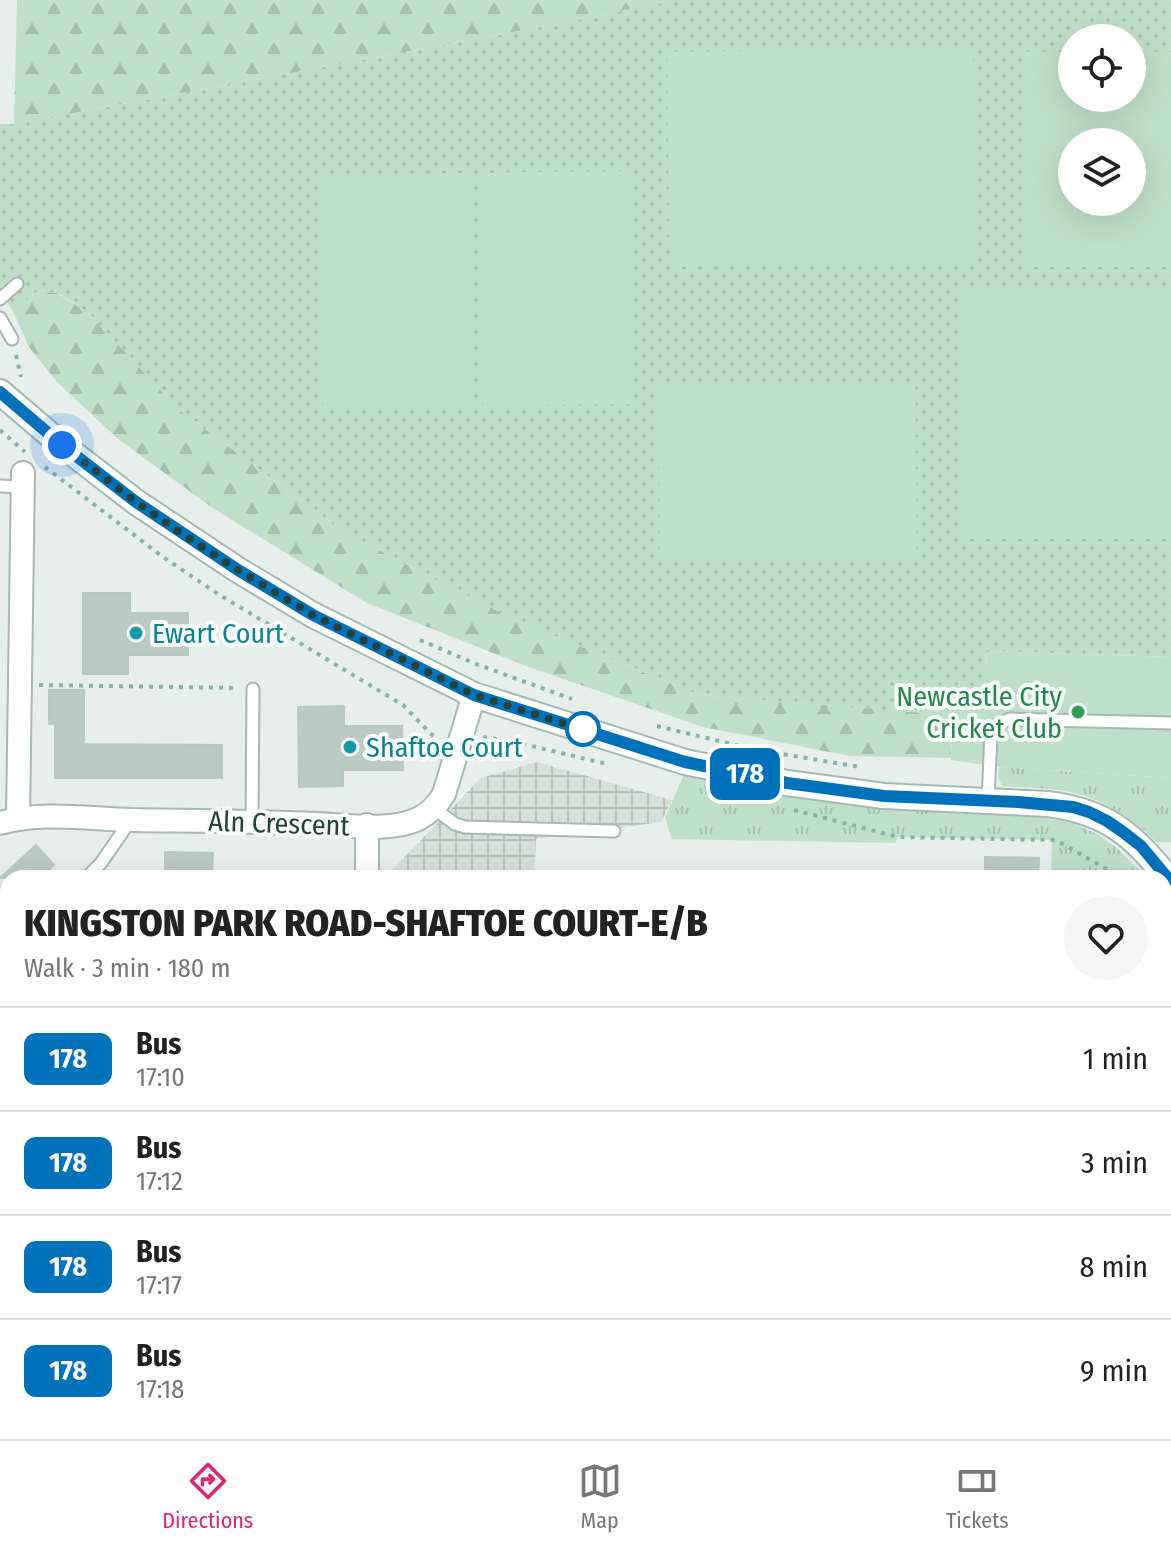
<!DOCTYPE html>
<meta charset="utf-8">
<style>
:root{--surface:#fff;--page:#f6f6f6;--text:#222;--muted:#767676;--line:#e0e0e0;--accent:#db2777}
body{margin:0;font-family:"Fira Sans Condensed",sans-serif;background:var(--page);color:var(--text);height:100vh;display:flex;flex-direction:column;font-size:30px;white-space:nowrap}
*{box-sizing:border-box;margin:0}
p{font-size:26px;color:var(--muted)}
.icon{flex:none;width:44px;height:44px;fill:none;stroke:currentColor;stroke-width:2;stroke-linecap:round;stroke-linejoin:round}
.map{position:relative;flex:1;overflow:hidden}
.drawer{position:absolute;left:0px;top:870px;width:1172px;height:570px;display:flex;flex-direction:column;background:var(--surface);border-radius:24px 24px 0 0;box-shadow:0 8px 32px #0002}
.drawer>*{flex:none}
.badge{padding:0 16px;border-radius:12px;font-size:28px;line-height:52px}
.controls{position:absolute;left:1058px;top:24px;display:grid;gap:16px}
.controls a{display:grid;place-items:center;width:88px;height:88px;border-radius:50%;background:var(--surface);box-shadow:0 8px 32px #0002;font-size:40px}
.you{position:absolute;width:40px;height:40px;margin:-20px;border:6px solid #fff;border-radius:50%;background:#1a73e8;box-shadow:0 0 0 12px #1a73e833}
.map>.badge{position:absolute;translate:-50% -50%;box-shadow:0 0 0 4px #fff}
.round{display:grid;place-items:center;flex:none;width:84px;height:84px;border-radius:42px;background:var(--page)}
.overview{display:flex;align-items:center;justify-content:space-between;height:136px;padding:0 24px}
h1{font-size:38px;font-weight:800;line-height:60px}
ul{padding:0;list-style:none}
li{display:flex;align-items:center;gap:24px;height:104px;padding:0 24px;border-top:2px solid var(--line)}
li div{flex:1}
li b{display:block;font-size:30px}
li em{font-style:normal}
li .badge{min-width:88px;font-weight:700;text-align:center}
.tabs{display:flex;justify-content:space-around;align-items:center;height:112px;border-top:2px solid var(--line);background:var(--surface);font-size:22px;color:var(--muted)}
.tabs a{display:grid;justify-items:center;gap:4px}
.tabs .selected{color:var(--accent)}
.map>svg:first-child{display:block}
.industrial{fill:url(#industrial-grid)}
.grass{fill:url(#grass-tufts)}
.forest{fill:url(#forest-firs)}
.park{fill:url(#park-dots);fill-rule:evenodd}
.pitch{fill:#bfe0c8;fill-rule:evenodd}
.building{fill:#bbcac4;stroke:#b8c9c2;stroke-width:2}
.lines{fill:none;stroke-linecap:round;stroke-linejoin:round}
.lane-casing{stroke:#a8b8b2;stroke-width:15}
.street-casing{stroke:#a8b8b2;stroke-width:26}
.secondary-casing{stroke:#a4bbb3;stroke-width:28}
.path{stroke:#86b3a5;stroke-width:4;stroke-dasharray:4 6;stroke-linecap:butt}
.lane{stroke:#fff;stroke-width:11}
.street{stroke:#fff;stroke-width:22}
.secondary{stroke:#fff;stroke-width:24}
.line-casing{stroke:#fff;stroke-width:18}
.line{stroke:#0072bc;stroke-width:12}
.walk{stroke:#24423a;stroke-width:8;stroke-dasharray:0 14.4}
.culture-dot{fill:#0f9aa8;stroke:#f7fbf9;stroke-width:3}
.leisure-dot{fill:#2e9e5b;stroke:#f7fbf9;stroke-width:3}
.stop-dot{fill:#fff;stroke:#0072bc;stroke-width:4}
.labels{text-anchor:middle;stroke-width:8;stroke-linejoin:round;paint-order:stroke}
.culture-label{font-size:28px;fill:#0d838f;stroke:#f7fbf9;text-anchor:start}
.leisure-label{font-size:28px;fill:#27864d;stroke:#f7fbf9;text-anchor:end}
.street-label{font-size:28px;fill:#24423a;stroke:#f7fbf9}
</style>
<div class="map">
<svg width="1171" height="1439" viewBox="0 0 1171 1439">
<defs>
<pattern id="industrial-grid" width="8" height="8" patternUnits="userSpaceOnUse" patternTransform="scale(2)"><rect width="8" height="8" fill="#d4dfda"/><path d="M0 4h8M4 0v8" fill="none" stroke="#b6c1bc"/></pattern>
<pattern id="grass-tufts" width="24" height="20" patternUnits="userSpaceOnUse" patternTransform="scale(2)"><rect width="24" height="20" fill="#bfe0c8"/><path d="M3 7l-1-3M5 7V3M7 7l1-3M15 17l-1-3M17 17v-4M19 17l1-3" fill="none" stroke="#a4c1ad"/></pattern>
<pattern id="forest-firs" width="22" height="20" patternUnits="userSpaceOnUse" patternTransform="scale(2)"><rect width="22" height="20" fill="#bfe0c8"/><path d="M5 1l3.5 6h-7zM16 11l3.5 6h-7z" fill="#a4c1ad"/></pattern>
<pattern id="park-dots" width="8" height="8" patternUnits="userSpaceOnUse" patternTransform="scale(2)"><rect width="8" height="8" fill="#bfe0c8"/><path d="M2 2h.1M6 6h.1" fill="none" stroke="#a4c1ad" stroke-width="1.8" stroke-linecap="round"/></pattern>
</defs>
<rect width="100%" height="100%" fill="#e6efeb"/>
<path class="industrial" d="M537,762L672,800L661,822L536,839L534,878H392V870L481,778Z"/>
<path class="grass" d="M999,767L1171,778V842H1156C1134,818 1102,799 1070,792C1048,787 1024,788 1002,786L998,776Z
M685,772L796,797L899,809L1039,817L1073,823L1099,835L1118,849L1147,878H1051L1052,840L898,837L895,843L672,839L665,818Z"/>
<path class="forest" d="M17,0H676L552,25L14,124Z
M38,291L57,293L89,313L177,408L345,533L514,619L700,695L953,715L951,758L850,756L703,727L523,665L367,603L214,509L118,439L56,381L29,347L13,311Z"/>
<path class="park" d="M676,0H1171V657L987,651L984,718L700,695L514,619L345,533L177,408L89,313L58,293L38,291L13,311L0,291V124H14L552,25ZM1072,38H1132V98H1072ZM1072,142H1132V202H1072Z"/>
<path class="pitch" d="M973,47L976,262L670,267L667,52Z
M1026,52H1072V98H1132V52H1171V267H1026ZM1072,142H1132V202H1072Z
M630,171L633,404L483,406L479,173Z
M470,173L473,406L323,408L319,175Z
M1171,288V539H959V289Z
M915,383L917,558L660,562L658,386Z
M987,651L1171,657V778L999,767L951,760L953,715L984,717Z"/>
<path class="building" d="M83,593H130V613H188V655H128V674H83Z
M49,690H84V744L222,745V778H55V724H49Z
M344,706V726H402L403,770H343V786L299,787L298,707Z
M36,845L54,865L40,878H0Z
M165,852L213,853L212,878H165Z
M985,857L1039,858L1038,878H985Z"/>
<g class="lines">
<g class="lane-casing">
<path id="lane" d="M0,299L17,284
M0,318L12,339
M0,486L23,487
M988,801L991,734L998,724L1010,719L1171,723
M435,809L455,824L465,827L614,831
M252,821L253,689
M86,878L101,863L130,821
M430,1439L495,1432"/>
</g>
<g class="street-casing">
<path id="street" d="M18,818L23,473
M0,823C44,811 88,819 133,820C194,821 255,821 316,824C345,825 391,832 418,819C430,813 437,806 444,794L474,695
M367,878V825
M0,1060L8,1078
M1164,1256H1171
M271,1432L277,1439"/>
</g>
<g class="secondary-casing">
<path id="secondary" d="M0,392L62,445L136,502L238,570L313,615L474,695L685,762L787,783L884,796L1048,804C1109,812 1133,835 1171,882
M1164,964L1171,953
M1150,1432L1151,1439"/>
</g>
<path class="path" d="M16,355L21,377
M0,430L25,452
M45,467L163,557L218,594L403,705L437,740
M420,640L476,664L572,699
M39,685L239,688
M657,726L752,749L860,767
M483,737L515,742L607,764
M794,810L898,837L1052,840L1063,844L1122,878
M1164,1040L1171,1036
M1122,1432L1123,1439
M876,1439L877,1432L1025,1439L1026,1432
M1049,1439H1088"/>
<use href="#lane" class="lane"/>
<use href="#street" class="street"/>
<use href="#secondary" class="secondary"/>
</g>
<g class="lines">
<g class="line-casing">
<path id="line" d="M0,392L62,445L136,502L238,570L313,615L474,695L685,762L787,783L884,796L1018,802L1073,807L1089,812L1107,821L1123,832L1141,846L1171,882"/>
</g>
<use href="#line" class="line"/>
<path class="walk" d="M62,445L136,502L181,533L238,570L313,615L474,695L594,733L583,729"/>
</g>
<g class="culture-dot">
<circle cx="136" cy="633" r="8"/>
<circle cx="350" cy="747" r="8"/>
</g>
<circle class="leisure-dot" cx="1078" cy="712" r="8"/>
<circle class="stop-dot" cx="583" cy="729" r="16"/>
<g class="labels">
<g class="culture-label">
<text x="152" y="643">Ewart Court</text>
<text x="366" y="757">Shaftoe Court</text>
</g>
<g class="leisure-label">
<text x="1062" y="706">Newcastle City<tspan x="1062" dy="32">Cricket Club</tspan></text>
</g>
<g class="street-label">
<text transform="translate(279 823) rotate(2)" y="10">Aln Crescent</text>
</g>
</g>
</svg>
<div class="controls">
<a><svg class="icon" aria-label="locate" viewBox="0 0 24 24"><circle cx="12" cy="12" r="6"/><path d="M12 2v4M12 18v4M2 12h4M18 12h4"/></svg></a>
<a><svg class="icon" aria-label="layers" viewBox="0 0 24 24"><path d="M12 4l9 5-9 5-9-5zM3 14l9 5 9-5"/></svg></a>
</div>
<div class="you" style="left:62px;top:445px"></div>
<b class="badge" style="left:745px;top:774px;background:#0072bc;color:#fff">178</b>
<section class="drawer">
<div class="overview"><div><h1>KINGSTON PARK ROAD-SHAFTOE COURT-E/B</h1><p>Walk · 3 min · 180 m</p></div><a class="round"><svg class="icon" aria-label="heart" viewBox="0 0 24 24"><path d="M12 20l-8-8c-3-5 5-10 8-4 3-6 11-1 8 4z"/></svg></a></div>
<ul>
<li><span class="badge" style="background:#0072bc;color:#fff">178</span><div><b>Bus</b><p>17:10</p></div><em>1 min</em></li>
<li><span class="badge" style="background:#0072bc;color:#fff">178</span><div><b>Bus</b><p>17:12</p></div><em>3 min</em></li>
<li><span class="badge" style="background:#0072bc;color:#fff">178</span><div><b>Bus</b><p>17:17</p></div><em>8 min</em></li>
<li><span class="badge" style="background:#0072bc;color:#fff">178</span><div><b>Bus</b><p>17:18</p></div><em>9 min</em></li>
</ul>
</section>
</div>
<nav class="tabs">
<a class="selected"><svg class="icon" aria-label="directions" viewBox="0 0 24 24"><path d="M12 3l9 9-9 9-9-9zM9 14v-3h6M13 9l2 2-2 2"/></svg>Directions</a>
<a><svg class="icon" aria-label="map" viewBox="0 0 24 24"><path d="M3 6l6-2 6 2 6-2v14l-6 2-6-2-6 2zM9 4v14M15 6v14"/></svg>Map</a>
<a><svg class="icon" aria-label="tickets" viewBox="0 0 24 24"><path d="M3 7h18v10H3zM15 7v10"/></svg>Tickets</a>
</nav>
